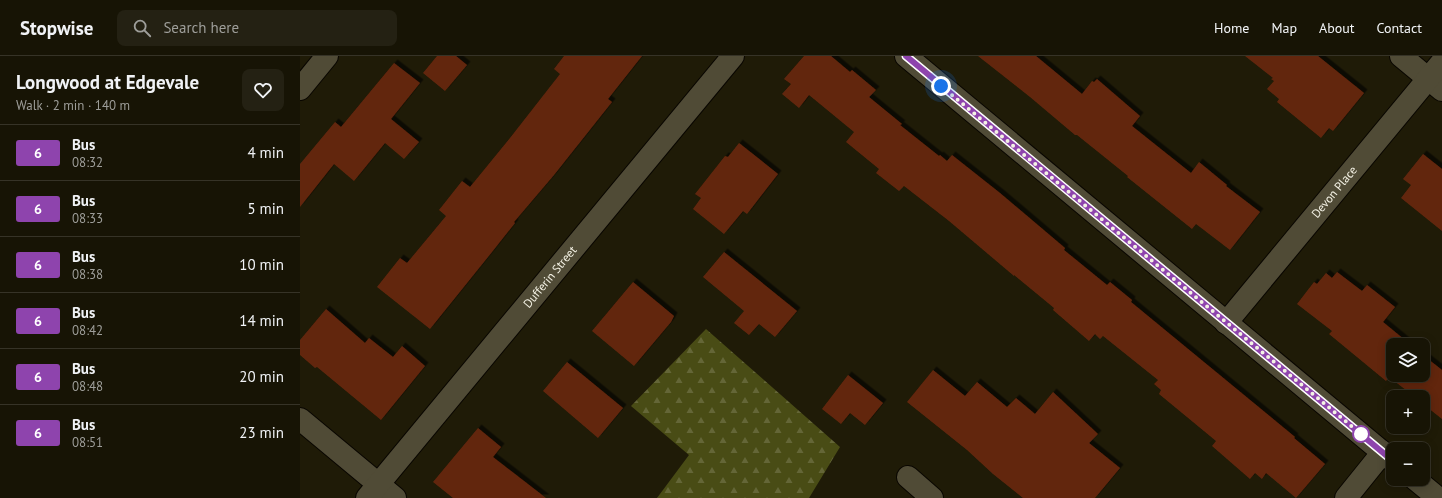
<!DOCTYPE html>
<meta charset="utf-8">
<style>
:root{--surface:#171405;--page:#242113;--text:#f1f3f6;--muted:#9e9e9a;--line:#363327}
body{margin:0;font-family:"PT Sans",sans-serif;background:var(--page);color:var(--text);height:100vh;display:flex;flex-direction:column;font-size:15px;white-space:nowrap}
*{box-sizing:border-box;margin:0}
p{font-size:13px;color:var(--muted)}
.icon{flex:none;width:22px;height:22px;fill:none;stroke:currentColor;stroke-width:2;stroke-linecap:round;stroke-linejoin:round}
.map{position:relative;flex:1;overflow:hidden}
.sheet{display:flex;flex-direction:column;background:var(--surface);width:300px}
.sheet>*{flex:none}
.badge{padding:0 8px;border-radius:3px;font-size:14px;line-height:26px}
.tools{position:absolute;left:1086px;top:282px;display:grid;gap:8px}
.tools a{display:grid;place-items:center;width:44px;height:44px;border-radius:8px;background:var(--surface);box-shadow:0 2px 10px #0003,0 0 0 1px var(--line);font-size:20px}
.you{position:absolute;width:20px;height:20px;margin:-10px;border:3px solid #fff;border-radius:50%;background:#1a73e8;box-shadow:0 0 0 6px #1a73e833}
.map>.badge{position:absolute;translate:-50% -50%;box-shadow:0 0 0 2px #fff}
.round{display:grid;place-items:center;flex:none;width:42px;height:42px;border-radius:8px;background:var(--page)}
.overview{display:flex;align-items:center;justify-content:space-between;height:68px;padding:0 16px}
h1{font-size:19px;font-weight:700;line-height:30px}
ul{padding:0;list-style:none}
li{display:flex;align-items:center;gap:12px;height:56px;padding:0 16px;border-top:1px solid var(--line)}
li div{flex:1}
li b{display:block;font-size:15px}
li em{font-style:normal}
li .badge{min-width:44px;font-weight:700;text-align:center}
header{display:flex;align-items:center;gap:24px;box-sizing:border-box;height:56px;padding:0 20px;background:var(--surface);border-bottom:1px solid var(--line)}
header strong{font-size:19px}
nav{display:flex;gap:22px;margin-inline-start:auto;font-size:14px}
.search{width:280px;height:36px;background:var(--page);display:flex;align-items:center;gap:10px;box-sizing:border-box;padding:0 14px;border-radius:8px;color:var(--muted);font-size:15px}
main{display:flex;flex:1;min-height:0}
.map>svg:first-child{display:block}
.forest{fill:url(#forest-firs)}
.building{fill:#62260d;filter:url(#shadow)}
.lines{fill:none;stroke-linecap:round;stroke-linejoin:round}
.minor-casing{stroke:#090600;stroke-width:24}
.minor{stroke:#504b36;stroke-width:22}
.line-casing{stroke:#fff;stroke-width:9}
.line{stroke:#8e44ad;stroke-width:6}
.walk{stroke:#f3f1e4;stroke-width:4;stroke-dasharray:0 7.2}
.stop-dot{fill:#fff;stroke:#8e44ad;stroke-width:2}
.labels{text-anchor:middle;stroke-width:3;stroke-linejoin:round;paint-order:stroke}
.street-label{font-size:12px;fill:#f3f1e4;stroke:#070602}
</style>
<header>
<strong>Stopwise</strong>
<div class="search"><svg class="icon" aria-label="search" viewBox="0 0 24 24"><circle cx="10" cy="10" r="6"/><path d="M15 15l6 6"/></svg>Search here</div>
<nav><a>Home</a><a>Map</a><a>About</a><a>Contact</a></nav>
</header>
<main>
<section class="sheet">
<div class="overview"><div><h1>Longwood at Edgevale</h1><p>Walk · 2 min · 140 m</p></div><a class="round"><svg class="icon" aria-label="heart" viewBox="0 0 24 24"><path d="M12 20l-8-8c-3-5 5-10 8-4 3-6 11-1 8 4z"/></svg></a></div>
<ul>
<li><span class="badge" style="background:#8e44ad;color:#fff">6</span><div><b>Bus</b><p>08:32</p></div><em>4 min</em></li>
<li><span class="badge" style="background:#8e44ad;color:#fff">6</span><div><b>Bus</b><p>08:33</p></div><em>5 min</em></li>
<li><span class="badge" style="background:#8e44ad;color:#fff">6</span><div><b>Bus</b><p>08:38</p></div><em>10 min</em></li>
<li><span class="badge" style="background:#8e44ad;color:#fff">6</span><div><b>Bus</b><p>08:42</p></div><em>14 min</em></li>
<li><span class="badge" style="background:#8e44ad;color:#fff">6</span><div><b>Bus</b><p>08:48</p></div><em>20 min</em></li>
<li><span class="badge" style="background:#8e44ad;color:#fff">6</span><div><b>Bus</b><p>08:51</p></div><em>23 min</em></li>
</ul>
</section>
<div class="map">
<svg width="1142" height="442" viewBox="0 0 1142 442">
<defs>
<pattern id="forest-firs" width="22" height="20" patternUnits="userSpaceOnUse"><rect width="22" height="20" fill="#494c15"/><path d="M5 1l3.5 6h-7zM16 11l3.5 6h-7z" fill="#646637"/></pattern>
<filter id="shadow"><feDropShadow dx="3.5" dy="-3.5" stdDeviation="0" flood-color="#0009"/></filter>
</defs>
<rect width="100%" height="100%" fill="#1f1b07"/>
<path class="forest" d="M406,273L540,391L509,442H357L389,399L331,350Z"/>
<path class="building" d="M137,0H156L167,9L145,35L123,17Z
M264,0H342L308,43L312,46L254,119L214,166L215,167L192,196L130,273L77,231L100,202L107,207L146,160L139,154L162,125L170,131L210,82L260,18L254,13Z
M504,0H531L550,16L552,14L576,34L569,41L602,68L600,69L639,100L640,99L647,105L652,99L700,137L765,192L764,194L807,229L810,226L832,244L831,246L995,381L994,382L1025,408L996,442L966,417L962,423L955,417L950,423L912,390L916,385L859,338L861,334L854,328L858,324L803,280L800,283L795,278L789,285L753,254L754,252L748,247L714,219V220L649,165L604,130L599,135L576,117L579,113L546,86L554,76L509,39L499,52L482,38L491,28L484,23Z
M678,0H736L782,38L792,25L794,26L797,23L840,60L832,70L891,117L899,106L927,129L926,130L960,156L930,194L896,168L892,173L827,121L828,120L777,79H775L730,41Z
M945,0H1018L1064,37L1033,75L1029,72L1021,82L977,46L979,43L967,33L974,25L971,23L973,22Z
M94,7L120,27L91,63L119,86L104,103L85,87L54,125L34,108L0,151V108L35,66L41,71Z
M439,87L478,118L447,158L443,155L424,178L393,153L401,142L395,138L425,100L428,101Z
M1123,98L1142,113V175L1101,142L1111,129L1103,123Z
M424,196L497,255L475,281L459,268L449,279L434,267L444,255L403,221Z
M1037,216L1062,235L1067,229L1095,251L1083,266L1111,289H1093V319H1123V299L1142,314V363L1123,348V341H1115L1089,321L1086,325L1029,278L1032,275L997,248L1014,226L1017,228L1026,217L1032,222Z
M333,226L374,260L371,266L334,310L292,275Z
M26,253L65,287L69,282L93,301L102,290L125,310L81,364L17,311L15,312L0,299V284Z
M267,306L323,352L298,382L243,335Z
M633,314L665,340L677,326L707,351L716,342L735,358L753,336L798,378L789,387L820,412L795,442H723L693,418L667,394L607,346Z
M548,319L583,347L565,369L550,357L541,368L522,353Z
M178,372L201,391L193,401L246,442H153L133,426Z"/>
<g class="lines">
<g class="minor-casing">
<g id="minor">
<path d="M606,0L1093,405"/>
<path d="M1101,0L1142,34"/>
<path d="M0,33L27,0"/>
<path id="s1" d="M926,267L1142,6"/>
<path d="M0,363L95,442"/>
<path d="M608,421L632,442"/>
<path d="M1115,423L1138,442"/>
<path id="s2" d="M67,442L433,0"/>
<path d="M1046,442L1083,396"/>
</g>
</g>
<use href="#minor" class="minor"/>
</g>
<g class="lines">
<g class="line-casing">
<path id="line" d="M606,0L1093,405"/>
</g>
<use href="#line" class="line"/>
<path class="walk" d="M641,30L1061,378"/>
</g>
<circle class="stop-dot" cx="1061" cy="378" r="8"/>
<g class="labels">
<g class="street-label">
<text dy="4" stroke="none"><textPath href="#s1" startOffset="170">Devon Place</textPath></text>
<text dy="4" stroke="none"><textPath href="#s2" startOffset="287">Dufferin Street</textPath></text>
</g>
</g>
</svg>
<div class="tools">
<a><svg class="icon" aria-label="layers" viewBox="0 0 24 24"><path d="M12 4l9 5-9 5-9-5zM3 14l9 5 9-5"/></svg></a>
<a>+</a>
<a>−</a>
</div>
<div class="you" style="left:641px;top:30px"></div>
</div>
</main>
